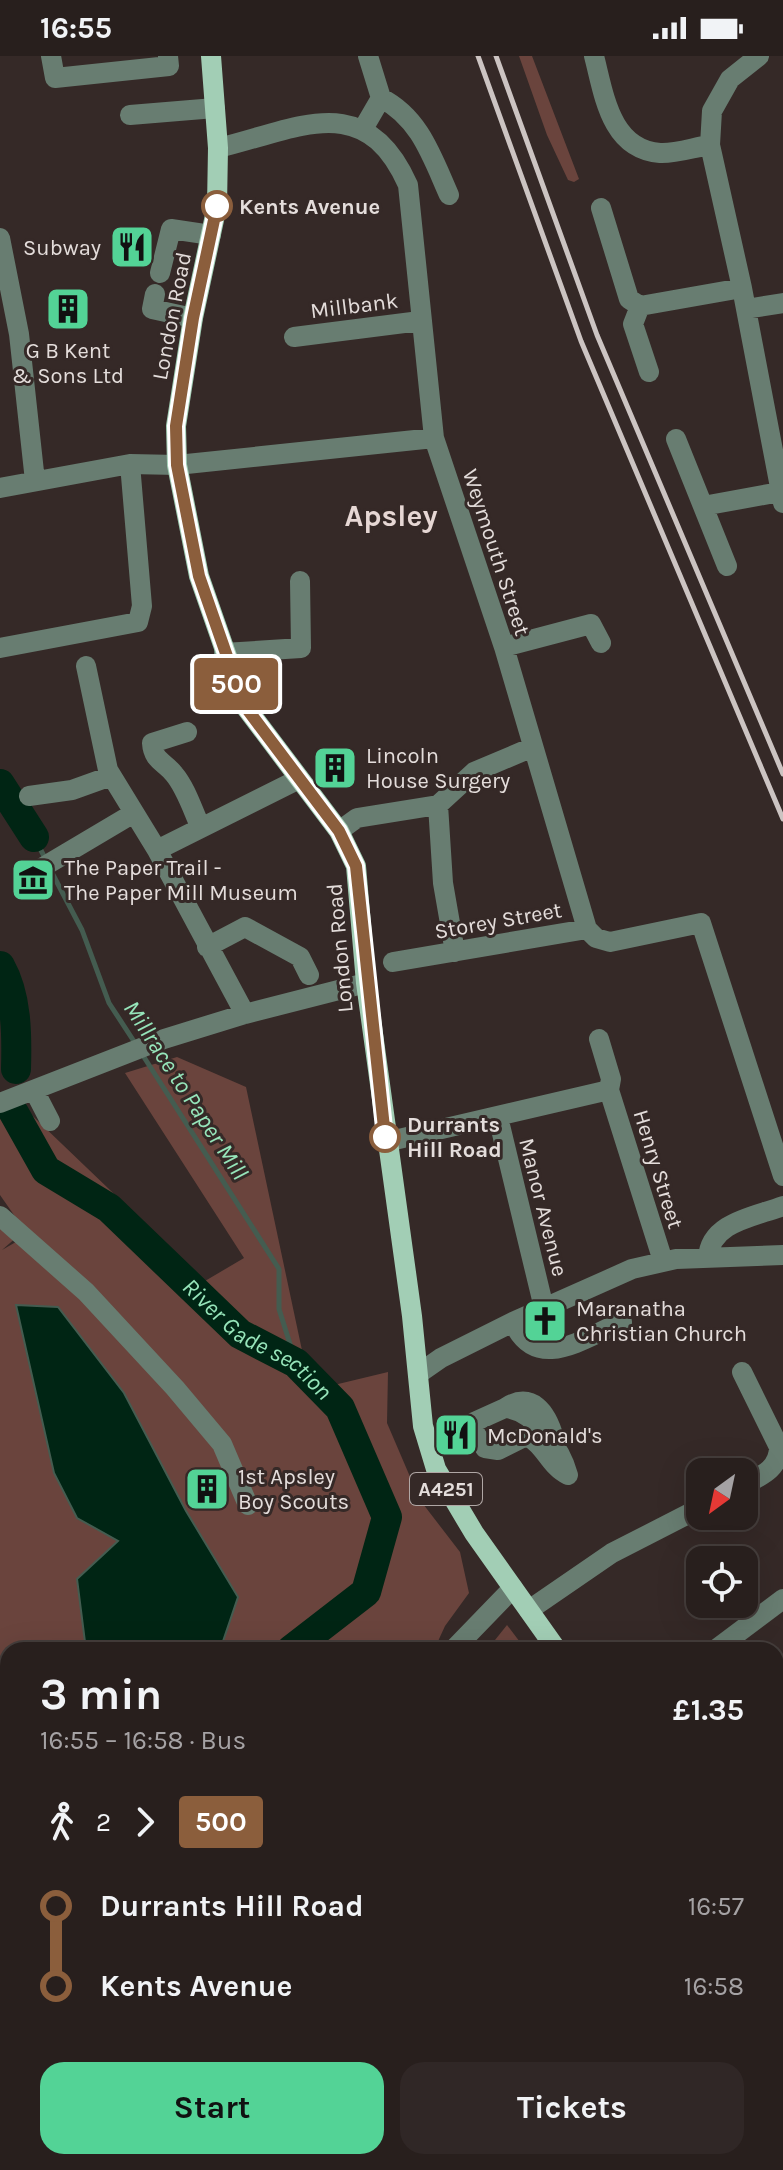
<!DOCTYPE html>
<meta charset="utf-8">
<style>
:root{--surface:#281f1d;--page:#302726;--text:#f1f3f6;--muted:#a5a2a4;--line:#443d3b;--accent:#53d396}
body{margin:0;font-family:Karla,sans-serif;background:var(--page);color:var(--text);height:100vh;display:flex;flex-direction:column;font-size:30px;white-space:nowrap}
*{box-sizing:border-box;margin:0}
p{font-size:26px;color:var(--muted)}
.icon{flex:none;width:44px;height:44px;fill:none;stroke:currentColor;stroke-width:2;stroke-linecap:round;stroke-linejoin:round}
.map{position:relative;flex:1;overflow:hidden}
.details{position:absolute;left:0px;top:1586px;width:784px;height:528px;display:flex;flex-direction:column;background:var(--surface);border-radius:24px 24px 0 0;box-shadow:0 8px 32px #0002,0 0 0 2px var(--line)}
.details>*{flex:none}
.badge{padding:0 16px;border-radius:6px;font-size:28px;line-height:52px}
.needle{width:52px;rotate:213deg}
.buttons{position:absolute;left:686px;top:1402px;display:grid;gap:16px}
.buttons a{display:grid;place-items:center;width:72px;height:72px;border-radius:16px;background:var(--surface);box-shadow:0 8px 32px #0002,0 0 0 2px var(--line);font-size:40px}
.map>.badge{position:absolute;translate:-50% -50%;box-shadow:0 0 0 4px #fff}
.legs{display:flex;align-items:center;gap:12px;height:88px;padding:0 40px;font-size:26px}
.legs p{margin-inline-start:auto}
.headline{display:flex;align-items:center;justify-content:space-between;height:136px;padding:0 40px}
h1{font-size:44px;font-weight:700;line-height:60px}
.primary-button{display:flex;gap:16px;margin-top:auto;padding:16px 40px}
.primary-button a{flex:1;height:92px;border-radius:24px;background:var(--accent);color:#111;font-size:32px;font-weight:700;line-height:92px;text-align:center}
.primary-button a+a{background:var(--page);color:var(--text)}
ul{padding:0 40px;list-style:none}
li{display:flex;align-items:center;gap:28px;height:80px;font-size:30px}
li i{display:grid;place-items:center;width:12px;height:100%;margin:0 10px;background:currentColor}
li i::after{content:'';width:20px;height:20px;margin:-10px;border:6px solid;border-radius:50%;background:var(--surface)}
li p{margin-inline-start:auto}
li:first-child i{background:linear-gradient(#0000 50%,currentColor 0)}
li:last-child i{background:linear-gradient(currentColor 50%,#0000 0)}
.status{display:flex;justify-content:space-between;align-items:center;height:56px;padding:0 40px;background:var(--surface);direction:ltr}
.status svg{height:22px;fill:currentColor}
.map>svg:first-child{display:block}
.green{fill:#6a443d}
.water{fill:#002514;stroke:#445c50;stroke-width:2}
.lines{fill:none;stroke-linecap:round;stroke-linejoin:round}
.stream{stroke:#445c50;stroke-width:5}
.river{stroke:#002514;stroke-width:30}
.minor{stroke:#687d71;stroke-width:20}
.major{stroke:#a2ceb5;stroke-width:20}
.highway{stroke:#b9eed0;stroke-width:24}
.rail{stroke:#ccc4c2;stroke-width:5}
.line-1-casing{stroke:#fff;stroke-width:18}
.line-1{stroke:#8b5e3c;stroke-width:12}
.stop-1-dot{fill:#fff;stroke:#8b5e3c;stroke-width:4}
.labels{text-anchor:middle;stroke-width:6;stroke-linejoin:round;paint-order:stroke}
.shield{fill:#352927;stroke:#b0a7a5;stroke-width:2}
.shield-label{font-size:20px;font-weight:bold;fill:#e4dddb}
.stop-label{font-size:22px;font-weight:bold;fill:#e4dddb;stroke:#352927;text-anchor:start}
.poi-label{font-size:22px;fill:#e4dddb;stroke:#352927;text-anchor:start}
.street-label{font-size:22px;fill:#e4dddb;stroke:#352927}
.water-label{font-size:24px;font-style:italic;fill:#96e5ba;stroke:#352927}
.district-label{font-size:30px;font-weight:bold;fill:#e6d7d4;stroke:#352927}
</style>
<div class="status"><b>16:55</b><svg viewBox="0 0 49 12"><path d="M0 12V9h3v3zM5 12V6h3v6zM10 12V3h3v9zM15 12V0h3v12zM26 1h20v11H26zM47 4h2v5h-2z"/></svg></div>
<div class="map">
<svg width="783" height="2114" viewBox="0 0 783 2114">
<rect width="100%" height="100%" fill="#352927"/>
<path class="green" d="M519,0H532L579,123L574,126L568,124L547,79Z
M177,1001L246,1031L303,1299L334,1329L388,1316L387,1367L420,1444L460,1496L469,1537L445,1570L434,1594H8V1678L0,1677V1165L18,1180L2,1194L28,1179L0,1139V1048L15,1043L205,1225L244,1202L125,1017Z
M507,1569L526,1594H487Z
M321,2106H566L567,2114H312Z
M571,2106H754L731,2114H572Z"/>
<path class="water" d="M16,1249L58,1251L124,1337L186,1455L238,1541L220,1594H86L77,1523L118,1485L77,1462L54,1417Z"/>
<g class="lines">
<path class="stream" d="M34,781L46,804
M50,813L82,874L109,947L137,990
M142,998L279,1213V1253L296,1307"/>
<g class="river">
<path d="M0,728L34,781"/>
<path d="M0,910C17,940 17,979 16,1013"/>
<path id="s1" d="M14,1057L46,1114L109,1152L240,1278L296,1307L340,1352L387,1461L366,1536L291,1594"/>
<path d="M36,2106L41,2111L55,2106"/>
<path d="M550,2106L551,2114"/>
<path d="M0,2108L8,2093"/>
</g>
<path class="minor" d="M51,0L55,22L169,10L168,0
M594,0C604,38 610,93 660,97C675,98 695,91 710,89
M759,0L730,23L712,55L710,89L742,232L783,447
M381,42C420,62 432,101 449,139
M130,59L215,52
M363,73L381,42L368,0
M218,92C298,73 365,32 408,129L434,382L504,591L587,873
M601,152L629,243L640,250L742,232
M0,182L19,278L35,425
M160,217L171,173L211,179
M155,238L152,253L193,262
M640,250L633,268L649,316
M746,253L783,247
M294,281L420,265
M676,383L727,510
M0,432L130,408L177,409L434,382
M703,450L780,436
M504,591L591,568L601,587
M0,592L138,566L142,550L130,408
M224,597L301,592L300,525
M86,610L108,714L157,794L245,958
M187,676L152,687C153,705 165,706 174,718C186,732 193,755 201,772
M29,740L72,734L111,720
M438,749L443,827L455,896
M339,775L357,762L438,749L474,716L533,691
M157,794L299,723
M38,814L134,757
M207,891L245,871L300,901L309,919
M393,906L587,873L596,882L610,886L701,867L783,1120
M599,983L611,1023L609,1034L663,1205
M35,1036L50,1065
M0,1047L164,983L245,958L366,927
M498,1061L544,1252
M386,1086L609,1034
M0,1160L86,1236L175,1332L222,1388L248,1449
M708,1202C710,1166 754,1161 783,1150
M513,1266C537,1318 583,1282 622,1266
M742,1316L779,1391C779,1413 761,1420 744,1429
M418,1318L441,1302L513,1266L632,1213L676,1203L783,1199
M505,1352C534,1354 561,1393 568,1419C549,1410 545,1388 526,1380L498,1394L485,1392L475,1377L474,1366Z
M505,1352C532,1334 547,1357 554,1382
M529,1554L612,1497L700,1452
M453,1594L513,1532
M715,1594L783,1543
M0,1893L8,1884
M0,1989L8,1996
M132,2106L140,2114
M241,2107V2106
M214,2114L218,2106"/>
<path class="major" d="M211,0L218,92L217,150L193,262L176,370L177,409L199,520L244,649L339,775L356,810L366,927L412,1260L423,1370L436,1413L474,1477L557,1594
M776,1980L783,1999
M285,2114L294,2106"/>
<path class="highway" d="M776,1699L783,1694
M776,1743L783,1737"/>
<path class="rail" d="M478,0L581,285L783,763
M496,0L597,279L783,718"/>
</g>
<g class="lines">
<g class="line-1-casing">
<path id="line-1" d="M217,150L193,262L176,370L177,409L199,520L244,649L339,775L356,810L385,1081"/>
</g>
<use href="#line-1" class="line-1"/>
</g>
<defs>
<g id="restaurant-square" transform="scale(2.3)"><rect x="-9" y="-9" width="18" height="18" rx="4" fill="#53d396" stroke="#352927"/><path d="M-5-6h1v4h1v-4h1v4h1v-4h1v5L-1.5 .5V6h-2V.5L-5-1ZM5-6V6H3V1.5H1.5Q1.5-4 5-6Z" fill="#111"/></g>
<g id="building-square" transform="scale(2.3)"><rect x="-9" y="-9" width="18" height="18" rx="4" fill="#53d396" stroke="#352927"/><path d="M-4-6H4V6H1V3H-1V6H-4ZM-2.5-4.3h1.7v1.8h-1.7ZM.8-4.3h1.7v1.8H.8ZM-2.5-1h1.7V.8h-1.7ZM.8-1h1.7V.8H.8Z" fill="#111"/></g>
<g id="museum-square" transform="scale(2.3)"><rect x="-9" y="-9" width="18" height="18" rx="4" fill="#53d396" stroke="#352927"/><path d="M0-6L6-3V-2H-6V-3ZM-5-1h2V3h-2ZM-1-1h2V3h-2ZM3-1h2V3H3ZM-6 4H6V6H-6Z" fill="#111"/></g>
<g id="church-square" transform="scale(2.3)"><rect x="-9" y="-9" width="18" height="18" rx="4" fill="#53d396" stroke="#352927"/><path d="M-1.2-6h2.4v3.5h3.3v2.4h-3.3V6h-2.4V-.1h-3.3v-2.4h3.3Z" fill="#111"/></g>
</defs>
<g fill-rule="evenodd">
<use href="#restaurant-square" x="132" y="191"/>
<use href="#building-square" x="68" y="253"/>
<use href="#building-square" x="335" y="712"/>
<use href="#museum-square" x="33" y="824"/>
<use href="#church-square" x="545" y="1265"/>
<use href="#restaurant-square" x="456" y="1379"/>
<use href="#building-square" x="207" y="1433"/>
</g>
<g class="stop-1-dot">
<circle cx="217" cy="150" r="14"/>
<circle cx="385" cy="1081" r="14"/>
</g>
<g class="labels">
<rect class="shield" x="410" y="1417" width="72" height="32" rx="6"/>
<g class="shield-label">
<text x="446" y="1440">A4251</text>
</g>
<g class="stop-label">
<text x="239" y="158">Kents Avenue</text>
<text x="407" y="1076">Durrants<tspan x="407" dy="25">Hill Road</tspan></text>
</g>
<g class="poi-label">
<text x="101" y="199" text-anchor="end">Subway</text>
<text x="68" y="302" text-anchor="middle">G B Kent<tspan x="68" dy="25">&amp; Sons Ltd</tspan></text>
<text x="366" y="707">Lincoln<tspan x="366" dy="25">House Surgery</tspan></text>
<text x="64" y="819">The Paper Trail -<tspan x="64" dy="25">The Paper Mill Museum</tspan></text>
<text x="576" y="1260">Maranatha<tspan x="576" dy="25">Christian Church</tspan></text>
<text x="487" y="1387">McDonald's</text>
<text x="238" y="1428">1st Apsley<tspan x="238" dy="25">Boy Scouts</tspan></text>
</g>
<g class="street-label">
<text transform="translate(354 249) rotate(-7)" y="8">Millbank</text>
<text transform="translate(171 260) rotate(-79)" y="8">London Road</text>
<text transform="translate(497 496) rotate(72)" y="8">Weymouth Street</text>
<text transform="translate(498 864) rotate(-10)" y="8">Storey Street</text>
<text transform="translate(339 892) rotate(-95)" y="8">London Road</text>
<text transform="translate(659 1113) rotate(73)" y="8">Henry Street</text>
<text transform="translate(544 1151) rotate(76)" y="8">Manor Avenue</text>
</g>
<g class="water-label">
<text transform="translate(186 1034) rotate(57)" y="8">Millrace to Paper Mill</text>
<text dy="8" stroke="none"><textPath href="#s1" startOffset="338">River Gade section</textPath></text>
</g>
<g class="district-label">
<text x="391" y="470">Apsley</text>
</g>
</g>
</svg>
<div class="buttons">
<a><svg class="needle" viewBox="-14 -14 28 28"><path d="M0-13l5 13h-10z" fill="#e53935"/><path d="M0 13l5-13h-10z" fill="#a5a2a4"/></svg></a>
<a><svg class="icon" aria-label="locate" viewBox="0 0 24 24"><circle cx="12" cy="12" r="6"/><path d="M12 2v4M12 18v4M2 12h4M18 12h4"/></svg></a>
</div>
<b class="badge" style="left:236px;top:628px;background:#8b5e3c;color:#fff">500</b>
<section class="details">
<div class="headline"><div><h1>3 min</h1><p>16:55 – 16:58 · Bus</p></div><b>£1.35</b></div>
<div class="legs"><svg class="icon" aria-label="walk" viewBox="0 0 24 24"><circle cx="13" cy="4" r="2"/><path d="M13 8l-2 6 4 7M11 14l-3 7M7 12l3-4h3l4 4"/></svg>2<svg class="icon" aria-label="forward" viewBox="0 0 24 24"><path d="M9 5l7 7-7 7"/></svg><b class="badge" style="background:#8b5e3c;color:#fff">500</b></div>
<ul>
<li><i style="color:#8b5e3c"></i><b>Durrants Hill Road</b><p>16:57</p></li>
<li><i style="color:#8b5e3c"></i><b>Kents Avenue</b><p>16:58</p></li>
</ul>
<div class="primary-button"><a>Start</a><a>Tickets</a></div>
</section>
</div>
